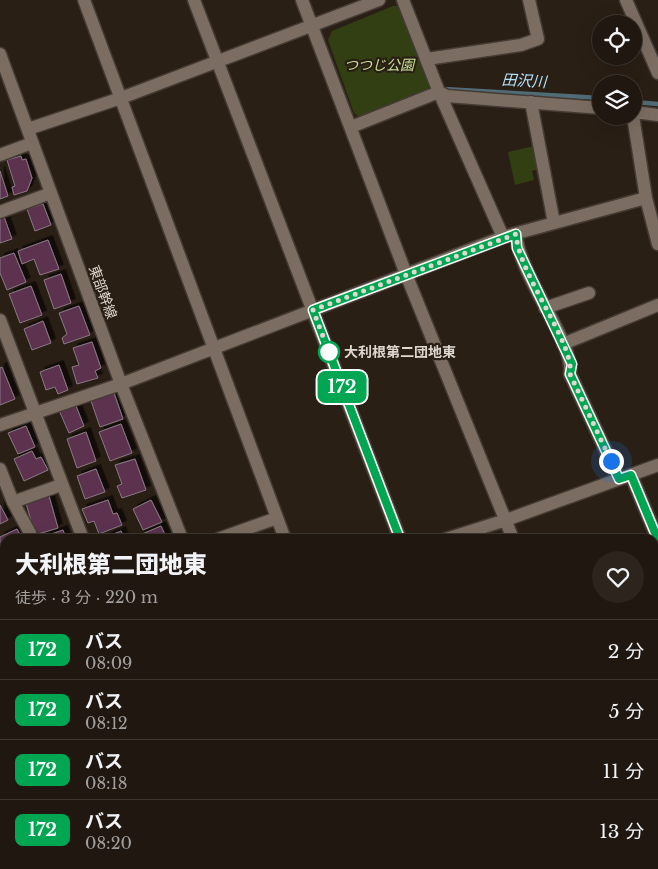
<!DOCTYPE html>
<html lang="ja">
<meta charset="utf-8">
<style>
:root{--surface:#201710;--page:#2d241e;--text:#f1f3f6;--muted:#a29f9f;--line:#3d3630}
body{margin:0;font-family:"Libre Baskerville","Noto Sans JP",serif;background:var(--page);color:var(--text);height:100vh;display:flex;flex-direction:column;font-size:19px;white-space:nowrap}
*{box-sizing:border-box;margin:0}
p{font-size:16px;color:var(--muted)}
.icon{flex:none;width:28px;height:28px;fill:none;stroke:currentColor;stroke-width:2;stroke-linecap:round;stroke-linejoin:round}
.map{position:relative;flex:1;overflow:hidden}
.sheet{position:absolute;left:0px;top:534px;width:659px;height:336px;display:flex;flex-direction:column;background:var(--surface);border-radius:15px 15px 0 0;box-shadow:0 5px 20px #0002,0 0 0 1px var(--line)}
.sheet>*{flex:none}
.badge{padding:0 10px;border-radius:8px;font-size:18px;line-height:32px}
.fabs{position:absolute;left:592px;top:15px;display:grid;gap:10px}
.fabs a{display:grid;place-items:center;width:50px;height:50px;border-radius:50%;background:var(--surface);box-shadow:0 5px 20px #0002,0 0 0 1px var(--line);font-size:25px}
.you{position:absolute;width:25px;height:25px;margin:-12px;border:4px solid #fff;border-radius:50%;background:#1a73e8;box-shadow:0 0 0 8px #1a73e833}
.map>.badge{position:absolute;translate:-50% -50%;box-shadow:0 0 0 2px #fff}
.round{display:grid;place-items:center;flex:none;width:52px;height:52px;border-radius:26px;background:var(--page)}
.headline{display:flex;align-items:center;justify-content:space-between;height:85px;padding:0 15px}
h1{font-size:24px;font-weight:800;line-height:38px}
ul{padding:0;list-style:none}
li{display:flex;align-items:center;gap:15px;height:60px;padding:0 15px;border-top:1px solid var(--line)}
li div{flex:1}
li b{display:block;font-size:19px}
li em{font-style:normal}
li .badge{min-width:55px;font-weight:700;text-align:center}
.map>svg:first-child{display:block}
.green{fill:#313f13}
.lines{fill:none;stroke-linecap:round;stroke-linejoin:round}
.stream{stroke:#506c77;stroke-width:4.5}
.building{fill:#5b3350;stroke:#897984;filter:url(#shadow)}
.minor-casing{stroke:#443b34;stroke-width:15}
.minor{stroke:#7b6d61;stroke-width:12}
.line-casing{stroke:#fff;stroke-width:11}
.line{stroke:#00a651;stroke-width:8}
.walk{stroke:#dfd8d1;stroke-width:5;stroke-dasharray:0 9}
.stop-dot{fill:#fff;stroke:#00a651;stroke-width:2.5}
.labels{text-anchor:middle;stroke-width:4.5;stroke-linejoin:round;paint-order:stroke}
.park-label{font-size:14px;font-style:italic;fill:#c7e298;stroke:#2a1f15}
.street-label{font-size:14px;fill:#dfd8d1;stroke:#2a1f15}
.stop-label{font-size:14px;font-weight:bold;fill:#dfd8d1;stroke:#2a1f15;text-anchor:start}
.water-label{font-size:15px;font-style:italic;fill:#b2e2fb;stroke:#2a1f15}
</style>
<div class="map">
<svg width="658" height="869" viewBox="0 0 658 869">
<defs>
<filter id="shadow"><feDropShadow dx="4.5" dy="-4.5" stdDeviation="0" flood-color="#0009"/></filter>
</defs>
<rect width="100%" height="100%" fill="#2a1f15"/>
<path class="green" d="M393,6H401L429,85L428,92L362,119L354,113L328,40L332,31Z
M534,146L540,169L532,171L534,180L515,185L508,152Z
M654,574L658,577V869H59L48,865H654Z
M5,694V848L0,846V696Z"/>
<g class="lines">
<path class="stream" d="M444,89L601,98
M634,102L658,104
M600,869V865"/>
</g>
<path class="building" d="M21,156L22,160L26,159L32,178L27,191L14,195L12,187L15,186L7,160Z
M0,171L8,196L0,199Z
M43,204L51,225L35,231L27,209Z
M3,214L12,239L0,243V216Z
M48,240L59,269L40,275L34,259L22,264L18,251Z
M14,253L26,282L7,290L0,273V258Z
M61,274L71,303L54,309L44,280Z
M31,286L42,315L20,323L9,294Z
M79,306L90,335L64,344L62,338L67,334L59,313Z
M43,321L51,343L32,350L24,329Z
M92,342L101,368L95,371L98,378L77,384L72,367L79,365L73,348Z
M59,365L68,390L58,394L55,387L46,390L40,372Z
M2,367L15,399L0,405V368Z
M113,390L123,419L100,427L90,398Z
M74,401L84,426L69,433L58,408Z
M121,424L132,453L110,461L99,432Z
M26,426L35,447L18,454L8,433Z
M86,432L96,461L77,468L67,439Z
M32,451L36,459L41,457L48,470L24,481L14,459Z
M135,459L146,490L122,498L117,486L122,484L115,465Z
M96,469L105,492L85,499L77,476Z
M49,496L58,528L35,535L26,503Z
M108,500L113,514L117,513L122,525L99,534L94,521L88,523L82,509Z
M151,500L162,522L143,530L133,509Z
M0,505L8,520L0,524Z
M161,526L167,539H141L140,535Z
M17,529L22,539H5L4,564L0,555V537Z
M63,530L66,539H40V538Z
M121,531L124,539H102Z
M0,596L5,609V616L0,618Z"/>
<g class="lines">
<g class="minor-casing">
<path id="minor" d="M84,0L285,539
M194,0L400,539
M302,0L406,274L513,539
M403,0L439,92L503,237
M626,0L658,73
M0,54L121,384L182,539
M427,59L521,45L538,39L529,0
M531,102L554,223
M634,112L658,115
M633,116L646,198L658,244
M351,127L439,92L447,96L601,108
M28,129L121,98L379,0
M0,155L32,143
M0,212L51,193
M516,234C519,276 575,343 570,374L619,479
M545,308L589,293
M0,320L83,539
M563,344L658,305
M0,425L121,384L503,237L646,198
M0,469L13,502L30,533
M631,475L658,540
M13,502L61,485
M218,539L277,518
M446,539L506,520L658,465
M654,562L658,560
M0,686L5,684"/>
</g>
<use href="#minor" class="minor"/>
</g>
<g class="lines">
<g class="line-casing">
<path id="line" d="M400,539L313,310L516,234L517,248L572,364L570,374L619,479L631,475L658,540"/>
</g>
<use href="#line" class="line"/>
<path class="walk" d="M329,352L313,310L516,234C519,276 575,343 570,374L611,461"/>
</g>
<circle class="stop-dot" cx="329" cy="352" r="10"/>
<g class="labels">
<g class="park-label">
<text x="379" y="70">つつじ公園</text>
</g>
<g class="street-label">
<text transform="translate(103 292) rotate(70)" y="5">東部幹線</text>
</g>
<g class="stop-label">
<text x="344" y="357">大利根第二団地東</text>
</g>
<g class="water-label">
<text transform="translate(524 81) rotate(3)" y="5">田沢川</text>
</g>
</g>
</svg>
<div class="fabs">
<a><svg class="icon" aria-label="locate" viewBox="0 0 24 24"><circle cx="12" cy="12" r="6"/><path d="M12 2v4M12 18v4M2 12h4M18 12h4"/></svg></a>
<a><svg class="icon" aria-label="layers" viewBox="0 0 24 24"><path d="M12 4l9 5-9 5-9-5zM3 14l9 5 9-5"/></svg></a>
</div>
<div class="you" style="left:611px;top:461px"></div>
<b class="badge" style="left:342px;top:387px;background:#00a651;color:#fff">172</b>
<section class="sheet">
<div class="headline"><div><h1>大利根第二団地東</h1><p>徒歩 · 3 分 · 220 m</p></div><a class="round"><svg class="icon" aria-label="heart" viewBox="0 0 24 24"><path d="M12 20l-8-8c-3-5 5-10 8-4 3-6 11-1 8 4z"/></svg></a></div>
<ul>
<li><span class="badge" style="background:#00a651;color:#fff">172</span><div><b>バス</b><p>08:09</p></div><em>2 分</em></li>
<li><span class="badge" style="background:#00a651;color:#fff">172</span><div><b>バス</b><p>08:12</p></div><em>5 分</em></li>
<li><span class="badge" style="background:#00a651;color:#fff">172</span><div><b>バス</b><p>08:18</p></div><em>11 分</em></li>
<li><span class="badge" style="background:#00a651;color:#fff">172</span><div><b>バス</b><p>08:20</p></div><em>13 分</em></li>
</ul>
</section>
</div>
